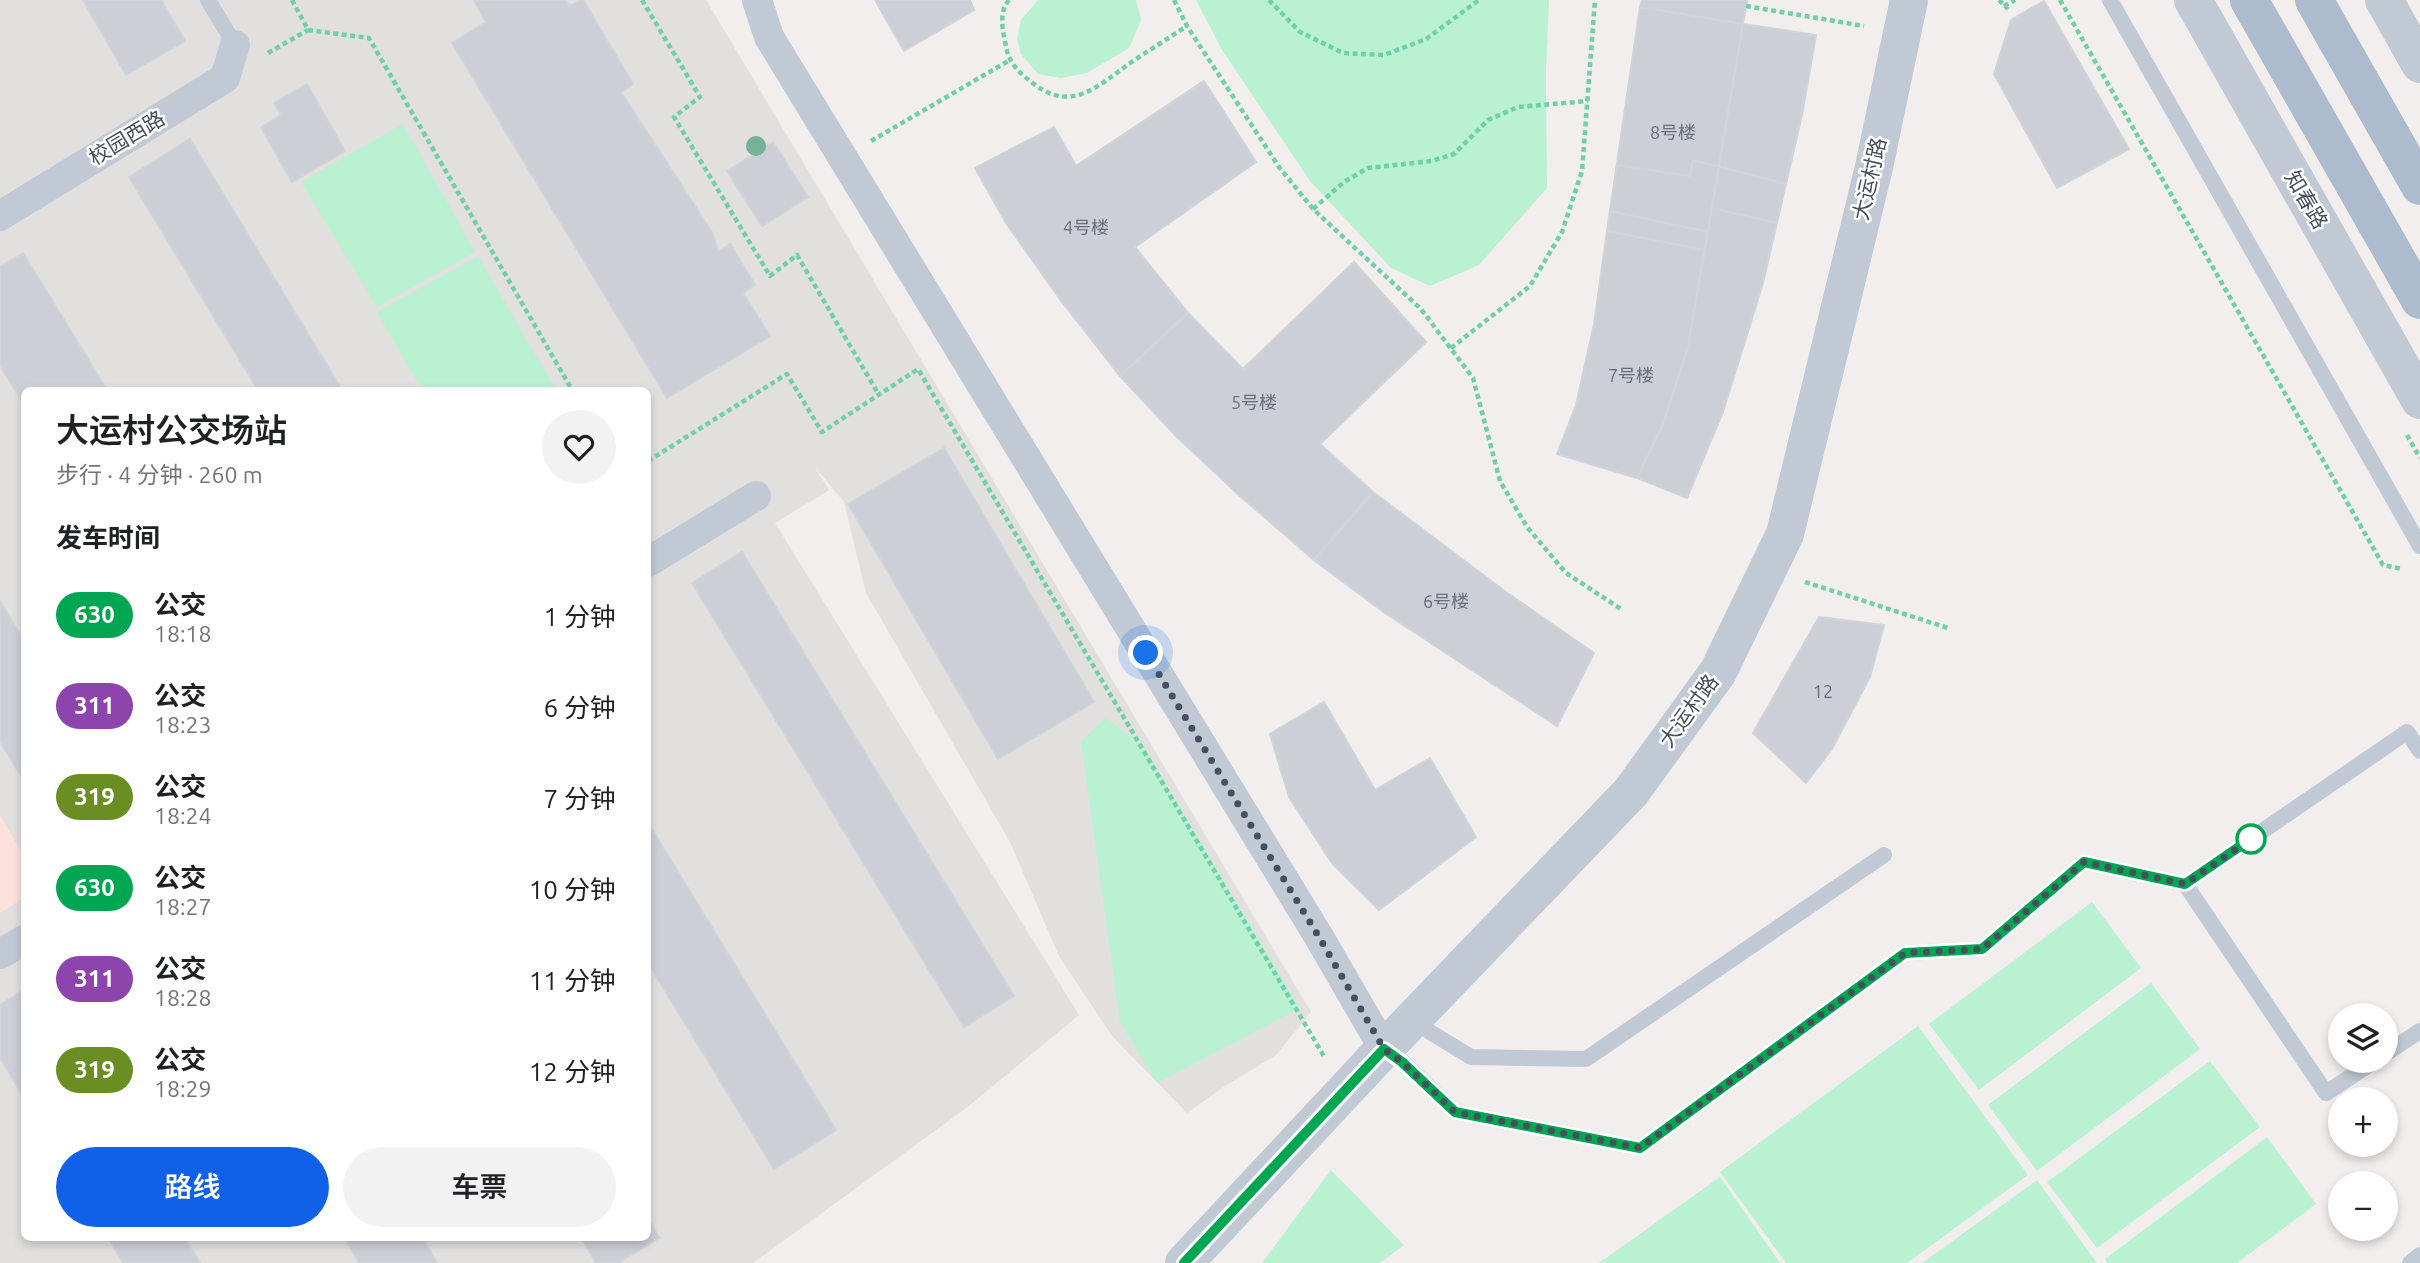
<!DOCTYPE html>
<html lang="zh">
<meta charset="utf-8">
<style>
:root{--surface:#fff;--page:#f2f2f2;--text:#202124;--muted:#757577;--accent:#1060e8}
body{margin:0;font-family:Ubuntu,"Noto Sans SC",sans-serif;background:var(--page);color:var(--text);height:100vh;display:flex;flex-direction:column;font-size:26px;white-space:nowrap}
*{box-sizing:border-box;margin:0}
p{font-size:23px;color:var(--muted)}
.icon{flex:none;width:38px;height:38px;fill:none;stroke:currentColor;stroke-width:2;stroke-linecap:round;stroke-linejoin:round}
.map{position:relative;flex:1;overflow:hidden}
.details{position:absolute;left:21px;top:387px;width:630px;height:854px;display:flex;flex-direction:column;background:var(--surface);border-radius:10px;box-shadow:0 4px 10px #0003}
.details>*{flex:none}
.badge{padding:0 14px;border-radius:23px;font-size:24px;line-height:46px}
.fabs{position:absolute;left:2328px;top:1003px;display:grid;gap:14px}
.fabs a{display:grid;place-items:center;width:70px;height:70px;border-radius:50%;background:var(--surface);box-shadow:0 4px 10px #0003;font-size:35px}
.you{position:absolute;width:35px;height:35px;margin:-18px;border:5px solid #fff;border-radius:50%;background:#1a73e8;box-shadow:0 0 0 10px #1a73e833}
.map>.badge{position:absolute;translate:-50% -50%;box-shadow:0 0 0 4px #fff}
h2{padding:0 35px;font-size:26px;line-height:63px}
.round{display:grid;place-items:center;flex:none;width:74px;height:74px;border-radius:37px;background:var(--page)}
.headline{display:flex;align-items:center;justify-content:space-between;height:119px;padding:0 35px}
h1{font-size:33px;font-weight:600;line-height:52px}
.button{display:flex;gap:14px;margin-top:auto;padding:14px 35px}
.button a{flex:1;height:80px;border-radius:42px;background:var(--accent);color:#fff;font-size:28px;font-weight:600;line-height:80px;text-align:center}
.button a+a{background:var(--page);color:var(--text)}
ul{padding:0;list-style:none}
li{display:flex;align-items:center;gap:21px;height:91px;padding:0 35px}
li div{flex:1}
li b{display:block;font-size:26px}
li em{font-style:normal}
li .badge{min-width:77px;font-weight:700;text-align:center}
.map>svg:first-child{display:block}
.education{fill:#e2dfdf;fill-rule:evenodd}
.medical{fill:#fce1dc}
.green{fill:#b9f1d2}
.building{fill:#cccfd6;stroke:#d1d3da;stroke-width:2}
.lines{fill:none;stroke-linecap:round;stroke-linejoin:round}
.path{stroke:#70d0a7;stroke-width:4.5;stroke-dasharray:5 3.5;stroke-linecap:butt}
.service{stroke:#c0c9d4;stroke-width:16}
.minor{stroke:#c0c9d4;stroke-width:30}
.tertiary{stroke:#c0c9d4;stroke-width:38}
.primary{stroke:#acbbce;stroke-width:38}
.tree{fill:#76b297}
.line-casing{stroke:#fff;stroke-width:16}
.line{stroke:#00a651;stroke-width:10}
.walk{stroke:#45505c;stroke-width:7;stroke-dasharray:0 12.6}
.stop-dot{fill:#fff;stroke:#00a651;stroke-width:3.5}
.labels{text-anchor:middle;stroke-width:5;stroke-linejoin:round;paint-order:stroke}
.number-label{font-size:18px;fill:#67707a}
.street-label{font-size:21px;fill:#45505c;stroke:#fff}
</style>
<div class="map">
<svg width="2420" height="1263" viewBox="0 0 2420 1263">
<rect width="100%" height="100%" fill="#f1eeed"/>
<path class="education" d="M0,0H706L1311,1012L1276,1055L1225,1086L1187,1113L1112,1036L1059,956L1010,842L866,593L844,502L815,467L829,490L775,523L1079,1015L965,1109L753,1263H0ZM24,390H648V1237H24Z"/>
<path class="medical" d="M0,815L24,856V898L0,913Z"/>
<path class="green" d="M1038,0H1136L1141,20L1129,48L1087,73L1061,78L1038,74L1021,54L1017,39L1021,20Z
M1196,0H1549L1546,73L1547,188L1479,265L1430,286L1391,268L1310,181L1222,50Z
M403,124L475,252L377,307L301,182Z
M478,256L556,390H422L377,312Z
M1106,718L1143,746L1300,1008L1157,1083L1120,1022L1081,741Z
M2092,902L2141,968L1979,1090L1929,1024Z
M2151,983L2200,1049L2037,1171L1988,1105Z
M1918,1026L2028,1175L1907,1263H1786L1720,1172Z
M2210,1061L2260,1127L2097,1248L2047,1182Z
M2267,1137L2316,1204L2237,1263H2107L2105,1259Z
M1331,1170L1404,1245L1380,1263H1262Z
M1720,1177L1780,1263H1599Z
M2037,1180L2097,1263H1922Z"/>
<path class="building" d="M83,0H161L185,41L126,75Z
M474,0H566L569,6L583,0L633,84L621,92L713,234L718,252L730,244L755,285L743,293L770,336L667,398L452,43L486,22Z
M875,0H970L974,10L904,51Z
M1642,0H1747L1743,24L1640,7Z
M2044,1L2129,149L2057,188L1994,74L2011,20Z
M1640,7L1743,24L1705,250L1607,231Z
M1743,24L1816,35L1802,115L1763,283L1723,412L1687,498L1637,478L1664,422L1688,346Z
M1204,81L1256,162L1135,247L1188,313L1120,376L1062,302L1006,223L975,168L1054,127L1076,166Z
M307,84L345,151L292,182L261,127L281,115L274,103Z
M190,139L342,390H258L129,177Z
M773,142L808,197L762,226L727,171Z
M1693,160L1786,184L1777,223L1712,208L1708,232L1610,211L1617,165L1690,176Z
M1607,231L1705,250L1688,346L1664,422L1637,478L1557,454L1576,405L1594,324Z
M23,253L107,390H24V405L0,365V267Z
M1354,262L1426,342L1320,444L1373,492L1314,560L1241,497L1176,436L1120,376L1188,313L1243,369Z
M944,448L1094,702L998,759L848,504Z
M1373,492L1506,592L1594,653L1557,726L1385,613L1314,560Z
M742,552L1014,996L964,1027L692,583Z
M0,601L24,641V781L0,741Z
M1819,617L1884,625L1870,677L1832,749L1806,783L1753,733Z
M1324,702L1375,790L1430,758L1476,837L1379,910L1332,863L1289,797L1270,734Z
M648,823L836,1130L774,1169L648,963Z
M24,990V1098L0,1057V1005Z
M648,1218L659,1238L618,1263H596L581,1237H648Z
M108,1237H184L200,1263H123Z
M344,1237H422L437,1263H359Z"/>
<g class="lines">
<path class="path" d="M292,0L308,30L369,38L572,390
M642,0L700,97L674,117L770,276L797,255L879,395
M1009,0C997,13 1004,36 1007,51C1011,66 1022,75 1034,84C1073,114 1100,84 1133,61C1151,49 1169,38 1187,26
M1174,0L1187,26L1279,167L1313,209L1421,309L1473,378L1500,481L1527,527L1566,573L1621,609
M1269,0L1300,32L1343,53L1384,55L1426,39L1479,0
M1999,0L2008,9
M2060,0L2383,565L2402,569
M1746,6L1864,26
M2004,6L2015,0
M268,53L308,30
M871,141L1010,60
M1313,209L1344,182L1368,168L1432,161L1454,154L1488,120L1518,107L1588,101
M1451,348L1530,286L1562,232L1582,171L1595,0
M2407,435L2420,458
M648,461L787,374L822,432L918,369L1325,1058
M1805,582L1948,628"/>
<path class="service" d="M208,0L235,45
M2110,0L2420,546
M2185,884L2407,732L2420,751
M1414,1019L1430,1032L1471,1057L1586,1059L1884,855
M1384,1049L1403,1062L1455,1112L1640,1148L1905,953L1982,949L2084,862L2185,884L2326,1093L2376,1060
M2385,1054L2420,1031
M2410,1263L2420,1255"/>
<path class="minor" d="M757,0L769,37L1319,937L1384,1049
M0,216L225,78L235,45
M648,562L756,496
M0,954L24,940"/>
<path class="tertiary" d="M2193,0L2420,400
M2384,0L2420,64
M1184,1263L1384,1049L1631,792L1718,672L1785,534L1874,167L1909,0"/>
<path class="primary" d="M2249,0L2420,300
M2314,0L2420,186"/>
</g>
<circle class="tree" cx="756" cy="146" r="10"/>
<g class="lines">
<g class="line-casing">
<path id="line" d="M1184,1263L1384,1049L1402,1062L1455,1112L1640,1148L1905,953L1982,949L2084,862L2185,884L2252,838"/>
</g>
<use href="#line" class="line"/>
<path class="walk" d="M1146,653L1319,937L1384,1049L1402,1062L1455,1112L1640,1148L1905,953L1982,949L2084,862L2185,884L2251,839"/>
</g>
<circle class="stop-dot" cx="2251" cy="839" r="14"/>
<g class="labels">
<g class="number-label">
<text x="1673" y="139">8号楼</text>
<text x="1086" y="234">4号楼</text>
<text x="1631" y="382">7号楼</text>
<text x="1254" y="409">5号楼</text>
<text x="1446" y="608">6号楼</text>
<text x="1823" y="698">12</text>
</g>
<g class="street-label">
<text transform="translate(127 138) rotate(-31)" y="7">校园西路</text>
<text transform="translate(1870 179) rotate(-77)" y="7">大运村路</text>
<text transform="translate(2306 200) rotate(60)" y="7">知春路</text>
<text transform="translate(1689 711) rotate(-54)" y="7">大运村路</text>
</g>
</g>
</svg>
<div class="fabs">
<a><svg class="icon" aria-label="layers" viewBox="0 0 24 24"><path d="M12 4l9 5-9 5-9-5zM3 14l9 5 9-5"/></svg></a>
<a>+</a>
<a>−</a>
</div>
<div class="you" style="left:1146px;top:653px"></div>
<section class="details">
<div class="headline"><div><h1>大运村公交场站</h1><p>步行 · 4 分钟 · 260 m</p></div><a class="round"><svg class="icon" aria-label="heart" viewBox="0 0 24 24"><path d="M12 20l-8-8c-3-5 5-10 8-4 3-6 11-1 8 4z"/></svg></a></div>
<h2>发车时间</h2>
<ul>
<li><span class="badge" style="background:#00a651;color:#fff">630</span><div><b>公交</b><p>18:18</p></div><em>1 分钟</em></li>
<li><span class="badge" style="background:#8e44ad;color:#fff">311</span><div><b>公交</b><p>18:23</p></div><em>6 分钟</em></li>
<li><span class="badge" style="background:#6b8e23;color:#fff">319</span><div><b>公交</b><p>18:24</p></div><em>7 分钟</em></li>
<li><span class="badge" style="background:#00a651;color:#fff">630</span><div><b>公交</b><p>18:27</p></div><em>10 分钟</em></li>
<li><span class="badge" style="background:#8e44ad;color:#fff">311</span><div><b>公交</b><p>18:28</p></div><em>11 分钟</em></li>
<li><span class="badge" style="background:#6b8e23;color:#fff">319</span><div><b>公交</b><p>18:29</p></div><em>12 分钟</em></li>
</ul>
<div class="button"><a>路线</a><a>车票</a></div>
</section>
</div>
